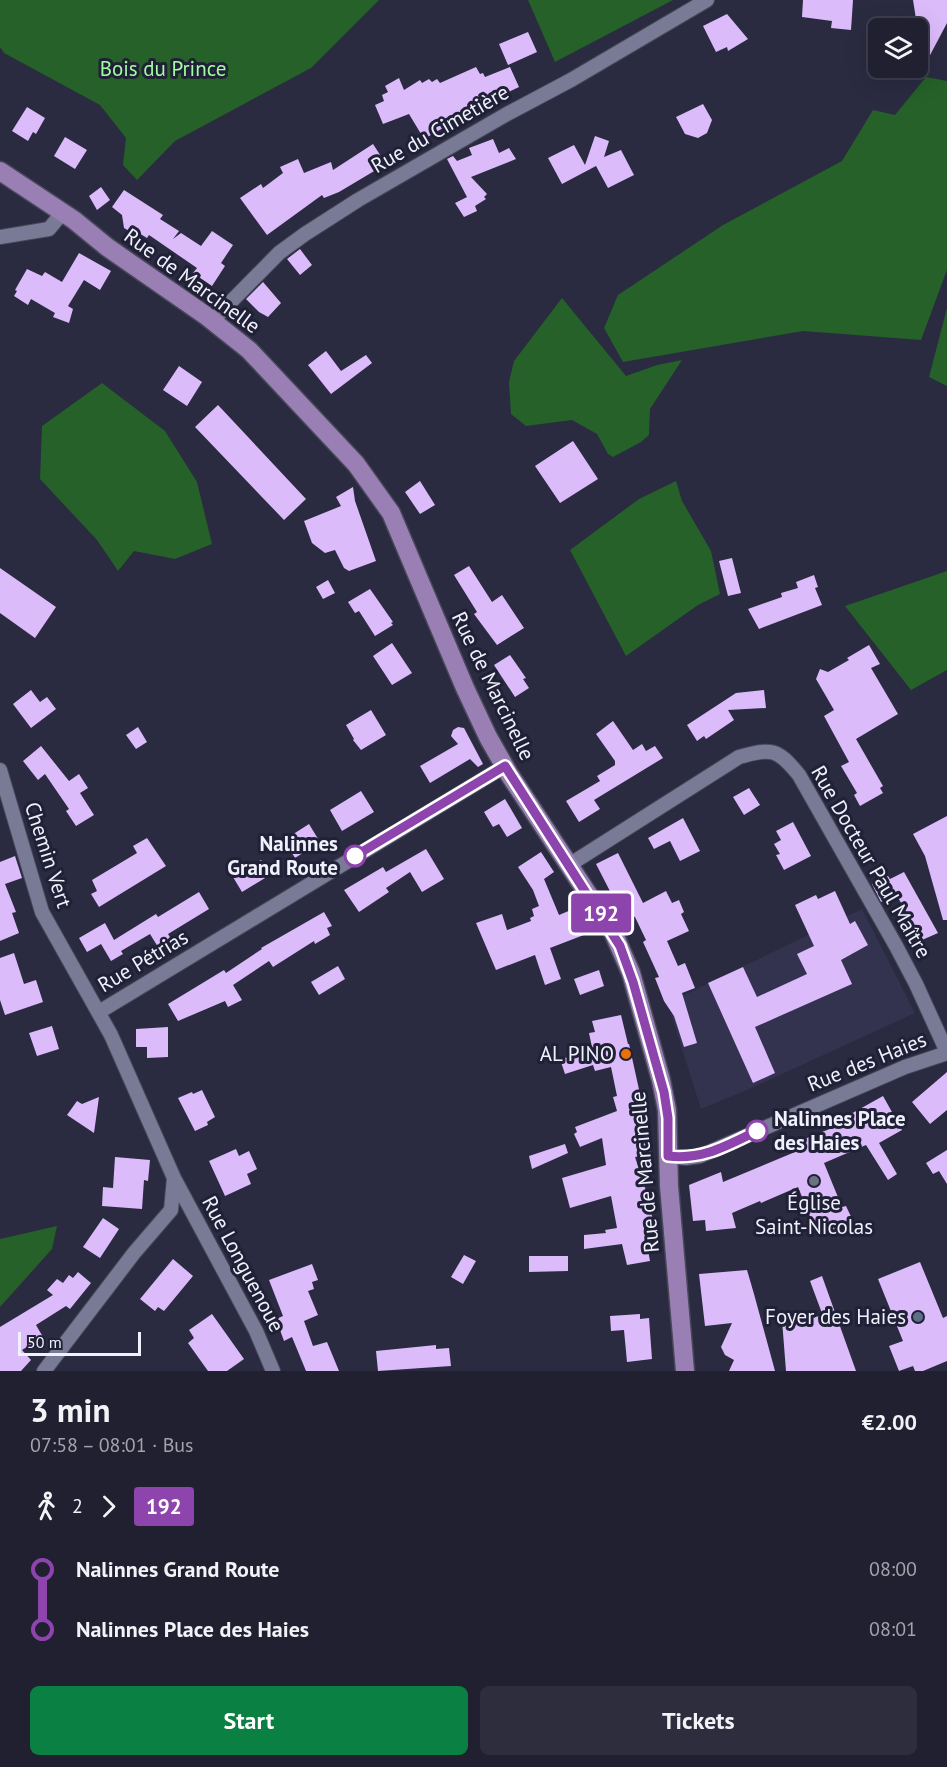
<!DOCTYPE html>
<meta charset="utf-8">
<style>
:root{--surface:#202031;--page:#2d2d3d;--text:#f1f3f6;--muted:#a2a3ab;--line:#3d3e4d;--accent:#0b8043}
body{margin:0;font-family:"PT Sans",sans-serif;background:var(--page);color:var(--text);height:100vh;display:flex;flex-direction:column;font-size:22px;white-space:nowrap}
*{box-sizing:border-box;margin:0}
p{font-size:20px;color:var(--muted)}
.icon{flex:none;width:33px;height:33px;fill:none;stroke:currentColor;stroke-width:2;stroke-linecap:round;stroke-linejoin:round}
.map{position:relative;height:1371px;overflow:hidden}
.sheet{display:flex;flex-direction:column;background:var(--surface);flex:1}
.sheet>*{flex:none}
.badge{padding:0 12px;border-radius:4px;font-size:21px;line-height:39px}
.controls{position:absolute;left:868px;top:18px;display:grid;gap:12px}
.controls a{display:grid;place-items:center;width:60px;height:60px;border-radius:9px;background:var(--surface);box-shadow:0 6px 24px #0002,0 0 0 2px var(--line);font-size:30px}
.scale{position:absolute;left:18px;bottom:15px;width:123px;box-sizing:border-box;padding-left:6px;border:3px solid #f0f1fd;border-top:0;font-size:16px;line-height:21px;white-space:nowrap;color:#f0f1fd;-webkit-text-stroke:4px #202036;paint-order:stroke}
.map>.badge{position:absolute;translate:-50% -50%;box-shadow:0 0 0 3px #fff}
.legs{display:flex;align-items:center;gap:9px;height:66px;padding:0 30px;font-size:20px}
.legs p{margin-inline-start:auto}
.head{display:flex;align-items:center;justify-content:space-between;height:102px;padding:0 30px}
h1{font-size:33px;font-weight:800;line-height:45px}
.primary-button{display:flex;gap:12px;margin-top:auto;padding:12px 30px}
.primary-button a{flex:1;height:69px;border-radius:9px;background:var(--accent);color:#fff;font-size:24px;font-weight:800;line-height:69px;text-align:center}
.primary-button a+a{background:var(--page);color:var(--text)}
ul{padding:0 30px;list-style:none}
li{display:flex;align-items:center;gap:21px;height:60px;font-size:22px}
li i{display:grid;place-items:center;width:9px;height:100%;margin:0 8px;background:currentColor}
li i::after{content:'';width:15px;height:15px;margin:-8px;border:4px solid;border-radius:50%;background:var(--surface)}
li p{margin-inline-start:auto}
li:first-child i{background:linear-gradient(#0000 50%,currentColor 0)}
li:last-child i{background:linear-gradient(currentColor 50%,#0000 0)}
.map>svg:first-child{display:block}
.built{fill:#333350}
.green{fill:#256128}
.building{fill:#dcbbfb}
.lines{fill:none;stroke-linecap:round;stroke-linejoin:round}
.street-casing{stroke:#48485a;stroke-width:16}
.secondary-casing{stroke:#48485a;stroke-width:21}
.street{stroke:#797a95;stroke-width:14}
.secondary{stroke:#9a7fb4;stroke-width:18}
.line-1-casing{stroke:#fff;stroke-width:14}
.line-1{stroke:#8e44ad;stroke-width:9}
.stop-1-dot{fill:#fff;stroke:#8e44ad;stroke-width:3}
.food-dot{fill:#e8710a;stroke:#202036;stroke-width:2}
.worship-dot{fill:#6b7280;stroke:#202036;stroke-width:2}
.service-dot{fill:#5c6f8a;stroke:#202036;stroke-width:2}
.labels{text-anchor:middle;stroke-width:6;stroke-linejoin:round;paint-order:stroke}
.park-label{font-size:21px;fill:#a2fca3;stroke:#202036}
.street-label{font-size:21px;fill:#f0f1fd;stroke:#202036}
.stop-label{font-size:21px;font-weight:bold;fill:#f0f1fd;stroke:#202036;text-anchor:end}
.poi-label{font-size:21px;fill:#f0f1fd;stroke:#202036;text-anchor:end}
</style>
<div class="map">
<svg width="947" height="1371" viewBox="0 0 947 1371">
<rect width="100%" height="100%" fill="#2a2a41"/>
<path class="built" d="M862,909L915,1013L747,1090L701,1109L671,1014L684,1009L680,997Z"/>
<path class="green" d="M0,0H379L311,68L175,141L137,180L123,165L126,138L100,105L4,53L0,47Z
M528,0H673L555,62Z
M926,77L947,81V270L921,340L803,331L623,362L604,328L618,295L723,225L842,161L873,110L895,115Z
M562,298L626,376L657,365L682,360L650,409L649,435L641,442L613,457L608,454L597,434L572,420L526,426L511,414L509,382L514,361Z
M947,308V386L929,377Z
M102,383L165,431L197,482L212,544L175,559L134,551L118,571L97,540L40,479L42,426Z
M676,481L682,501L711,551L720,594L698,605L626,656L570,550L639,499Z
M947,571V670L911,690L845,606Z
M57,1226L52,1249L0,1307V1239Z"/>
<path class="building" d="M803,0H853L851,30L831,28L832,21L802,17Z
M913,0H947V23L928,59L918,57V19H916Z
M727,14L748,39L728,51L727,47L716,52L703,26Z
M528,32L537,52L508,65L499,44Z
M476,67L480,74L483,73L485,77L510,67L519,87L454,118L455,121L424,139L409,114L383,124L375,105L384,101L382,95L388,92L385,86L399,78L404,90L420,80L422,83L429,79L432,82L437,79L440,83Z
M703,104L712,120L707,133L698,138L685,134L676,117Z
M27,107L45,118L36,134L33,132L28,141L12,131Z
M595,136L609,141L604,157L621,150L634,175L608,188L596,166L562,184L548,158L574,145L585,165Z
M65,137L87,150L75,169L54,156Z
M493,139L499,153L509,148L516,159L471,177L487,194L484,197L486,199L475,206L477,211L464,217L455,203L467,197L447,159L453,156L457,161L472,155L469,148Z
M373,144L386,164L339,192L324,198L322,195L267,235L240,198L261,184L263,188L283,173L280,167L298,159L304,173L331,162L333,170Z
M101,187L110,200L97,210L89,196Z
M124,190L163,215L160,219L179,231L173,239L181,233L201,246L212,231L233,245L221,263L225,266L212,286L193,273L197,268L149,235L147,238L134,230L129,231L124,228L122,215L112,207Z
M300,249L312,265L300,275L287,259Z
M79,253L111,271L100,290L84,280L68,306L73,309L69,323L53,317L55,313L31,299L28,305L14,296L17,291L15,290L27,269L42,276L45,272L62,282Z
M263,282L281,303L268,317L259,312L246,299Z
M326,351L341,371L366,355L372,363L331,394L308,365Z
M179,366L202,382L187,406L163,390Z
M218,405L306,499L284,520L195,427Z
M573,441L598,479L560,503L535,466Z
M420,481L435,505L420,514L405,492Z
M353,487L355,501L376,561L349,571L344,568L335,550L325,553L312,543L304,521L341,506L336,497Z
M732,558L741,593L728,596L719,561Z
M469,566L492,602L502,595L524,628L497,645L474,614L477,612L454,575Z
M0,568L56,607L35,638L0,613Z
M814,575L818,587L815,588L822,605L759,629L748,609L782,597L781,593L798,588L796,582Z
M328,580L335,593L323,599L316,587Z
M370,589L393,622L391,623L393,625L375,636L359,611L355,613L348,602Z
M392,643L412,673L392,685L373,656Z
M869,645L880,664L871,668L898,714L856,739L883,786L880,788L883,793L860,806L854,795L857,793L841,766L849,762L824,716L834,710L816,679L820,669L828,672L849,660L847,658Z
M510,655L526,678L523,679L529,688L515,697L494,665Z
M31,690L40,702L47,697L56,709L31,728L13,704Z
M764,690L766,708L728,710L734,720L706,739L704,736L697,741L687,725L736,693Z
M371,710L386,735L361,750L353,740L354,739L346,725Z
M613,721L633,750L642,744L646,751L655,746L663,758L594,800L600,809L579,822L566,801L600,781L597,776L615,765V761L596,734Z
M138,727L147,742L136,749L126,735Z
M458,727L464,728L483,764L478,767L470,759L430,783L420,766L458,744L451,736L453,730Z
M41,746L69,781L79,774L88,788L80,793L94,815L76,826L66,811L69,809L45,774L38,780L23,761Z
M749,788L760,805L744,815L733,797Z
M361,791L374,812L342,831L330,810Z
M505,799L522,828L507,837L499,824L493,827L484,812Z
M947,816V920H943L925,856L913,834Z
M683,818L700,851L680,861L670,841L654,849L648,838Z
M793,822L811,856L784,870L776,855L780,854L774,844L781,840L776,831Z
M309,824L320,842L295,858L284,840Z
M147,838L166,866L99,907L91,894L97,891L92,880L137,853L133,846Z
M426,849L444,879L422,892L410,872L386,888L389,892L359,912L344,890L383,867L386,872Z
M541,852L554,872L544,879L559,915L578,907L589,933L550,948L561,979L545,985L535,955L496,970L476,923L502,914L507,930L531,921L530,918L534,916L532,909L539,906L533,890L518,867Z
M618,853L643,903L666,891L672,903L679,900L684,912L681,914L689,931L667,941L678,966L685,963L695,988L682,993L697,1043L684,1047L674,1016L664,1001L655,978L659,977L643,942L646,940L635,917L630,916L624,894L614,899L596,864Z
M15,856L22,878L5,884L16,912L12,913L19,933L0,941V862Z
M261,860L270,875L242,892L233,877Z
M904,872L938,933L922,940L896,894L881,902L872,884L888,876L890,879Z
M835,891L850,924L855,921L868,945L841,960L852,984L755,1027L775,1073L753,1083L708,983L743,967L757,997L807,974L797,954L814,946L795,905L816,895L818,899Z
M199,892L209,909L168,934L171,939L158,947L150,934L121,951L123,954L111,961L101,944L87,952L79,938L105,923L114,940L156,914L158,917Z
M324,912L332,926L327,928L330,935L315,944L314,941L273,967L269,961L233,985L242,1000L228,1007L225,1001L178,1021L168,1004L224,970L226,973L262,949L261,948Z
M14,953L24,984L36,980L43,1002L5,1015L0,1000V958Z
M338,966L345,979L319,995L311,982Z
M599,970L604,986L580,995L574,979Z
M621,1015L628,1044H629L642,1103L630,1106L641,1133L647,1132L651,1154L635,1157L648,1197L653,1221L643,1223L650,1261L627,1265L622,1244L584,1249V1235L606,1233L605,1230L617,1228L611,1196L570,1208L562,1178L606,1165L602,1138L580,1147L574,1134L577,1132L575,1127L617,1111L613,1097L617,1096L611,1067L595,1071L593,1065L565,1074L560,1059L593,1052L589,1033L595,1032L592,1021Z
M52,1026L59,1049L37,1056L29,1033Z
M168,1027V1057L147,1058V1047H136V1029Z
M947,1072V1110L930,1124L912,1102Z
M202,1090L215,1117L207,1122L208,1125L195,1131L178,1098L192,1092L193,1094Z
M883,1096L902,1130L879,1143L897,1174L888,1180L866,1145L824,1163L842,1207L846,1206L854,1223L818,1236L798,1187L761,1203L760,1201L732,1213L736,1228L706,1231L705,1220L693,1221L689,1185L721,1172L723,1182L795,1152L792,1144L852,1120L849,1115Z
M99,1097L94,1133L67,1115L77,1101L82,1104Z
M565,1144L568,1153L532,1169L529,1156Z
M236,1149L239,1156L249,1151L257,1169L247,1174L251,1184L225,1196L209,1161Z
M947,1150V1184L939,1171L933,1174L926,1163Z
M115,1157L150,1160L148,1181L144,1180L142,1209L102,1206L103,1187L113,1188Z
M103,1218L119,1229L100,1258L83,1247Z
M464,1255L476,1261L463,1284L451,1277Z
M529,1256H568V1271L529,1272Z
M173,1259L193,1276L164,1311L158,1307L155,1311L140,1299Z
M920,1262L943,1318L947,1316V1361L923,1371H915L913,1366L899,1371L889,1346L903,1341L878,1279Z
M312,1264L318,1280L312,1282L314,1289L308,1291L318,1315L304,1321L313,1346L327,1342L339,1371H306L292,1337L284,1341L276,1319L283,1316L269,1280Z
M747,1270L754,1294L775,1371H729L734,1360L725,1355L721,1347L732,1323L705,1326L699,1274Z
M78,1272L91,1283L70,1309L66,1306L36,1325L43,1337L22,1350L31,1360L21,1371H0V1327L53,1295L47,1290L57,1279L63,1283L69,1275L73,1278Z
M822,1276L856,1371H786L782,1320L823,1316L810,1281Z
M212,1314L244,1359L227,1371H208L188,1343L194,1338L189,1330Z
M640,1314V1319L649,1318L652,1359L627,1362L624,1330L611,1331L610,1316Z
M436,1345V1349L449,1348L451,1366L378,1371L376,1351Z"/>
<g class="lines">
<g class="street-casing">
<path id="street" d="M0,237L49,229L63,212
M213,320L279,253L305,234L358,200L507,114L571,80L707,0
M0,770L42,912L111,1035L174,1178L256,1331L273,1371
M569,865L739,757C772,748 777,748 799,775L896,946L916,984L947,1052
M99,1012L505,766
M668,1156L686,1158L700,1156L905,1067L947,1053
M44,1371L134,1253L171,1210L174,1178"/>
</g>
<g class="secondary-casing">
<path id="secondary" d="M0,171L74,220L107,247L205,315L249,350L356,464L391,513L465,688L488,737L509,774L613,932L631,973L661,1080L667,1110L669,1186L685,1371"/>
</g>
<use href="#street" class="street"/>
<use href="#secondary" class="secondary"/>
</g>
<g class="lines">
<g class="line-1-casing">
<path id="line-1" d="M355,856L505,766L620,946L633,982L664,1092L668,1118V1156C703,1160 726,1146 757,1131"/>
</g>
<use href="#line-1" class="line-1"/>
</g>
<g class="stop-1-dot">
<circle cx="355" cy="856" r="10"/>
<circle cx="757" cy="1131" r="10"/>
</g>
<circle class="food-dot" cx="626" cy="1054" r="6"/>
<circle class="worship-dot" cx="814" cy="1181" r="6"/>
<circle class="service-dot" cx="918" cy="1317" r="6"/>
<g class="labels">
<g class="park-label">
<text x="163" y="76">Bois du Prince</text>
</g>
<g class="street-label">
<text transform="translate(440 129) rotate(-30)" y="7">Rue du Cimetière</text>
<text transform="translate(192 281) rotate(36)" y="7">Rue de Marcinelle</text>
<text transform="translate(493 686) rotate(64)" y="7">Rue de Marcinelle</text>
<text transform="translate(48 855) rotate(72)" y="7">Chemin Vert</text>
<text transform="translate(871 862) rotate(60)" y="7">Rue Docteur Paul Maître</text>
<text transform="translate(143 961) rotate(-31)" y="7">Rue Pétrias</text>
<text transform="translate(867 1062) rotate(-22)" y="7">Rue des Haies</text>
<text transform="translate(645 1172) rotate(-95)" y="7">Rue de Marcinelle</text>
<text transform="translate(243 1264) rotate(62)" y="7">Rue Longuenoue</text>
</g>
<g class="stop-label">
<text x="338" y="851">Nalinnes<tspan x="338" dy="24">Grand Route</tspan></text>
<text x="774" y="1126" text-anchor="start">Nalinnes Place<tspan x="774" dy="24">des Haies</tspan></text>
</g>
<g class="poi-label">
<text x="614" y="1061">AL PINO</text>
<text x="814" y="1210" text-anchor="middle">Église<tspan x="814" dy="24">Saint-Nicolas</tspan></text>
<text x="906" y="1324">Foyer des Haies</text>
</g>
</g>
</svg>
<div class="controls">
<a><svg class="icon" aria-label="layers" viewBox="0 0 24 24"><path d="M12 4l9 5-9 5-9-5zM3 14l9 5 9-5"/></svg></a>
</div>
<div class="scale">50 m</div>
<b class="badge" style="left:601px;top:913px;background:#8e44ad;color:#fff">192</b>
</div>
<section class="sheet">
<div class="head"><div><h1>3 min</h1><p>07:58 – 08:01 · Bus</p></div><b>€2.00</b></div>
<div class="legs"><svg class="icon" aria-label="walk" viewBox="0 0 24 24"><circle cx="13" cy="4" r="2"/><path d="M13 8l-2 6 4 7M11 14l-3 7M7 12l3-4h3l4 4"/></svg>2<svg class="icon" aria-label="forward" viewBox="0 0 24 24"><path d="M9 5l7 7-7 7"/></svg><b class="badge" style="background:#8e44ad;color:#fff">192</b></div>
<ul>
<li><i style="color:#8e44ad"></i><b>Nalinnes Grand Route</b><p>08:00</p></li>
<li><i style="color:#8e44ad"></i><b>Nalinnes Place des Haies</b><p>08:01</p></li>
</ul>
<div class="primary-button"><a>Start</a><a>Tickets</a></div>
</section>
